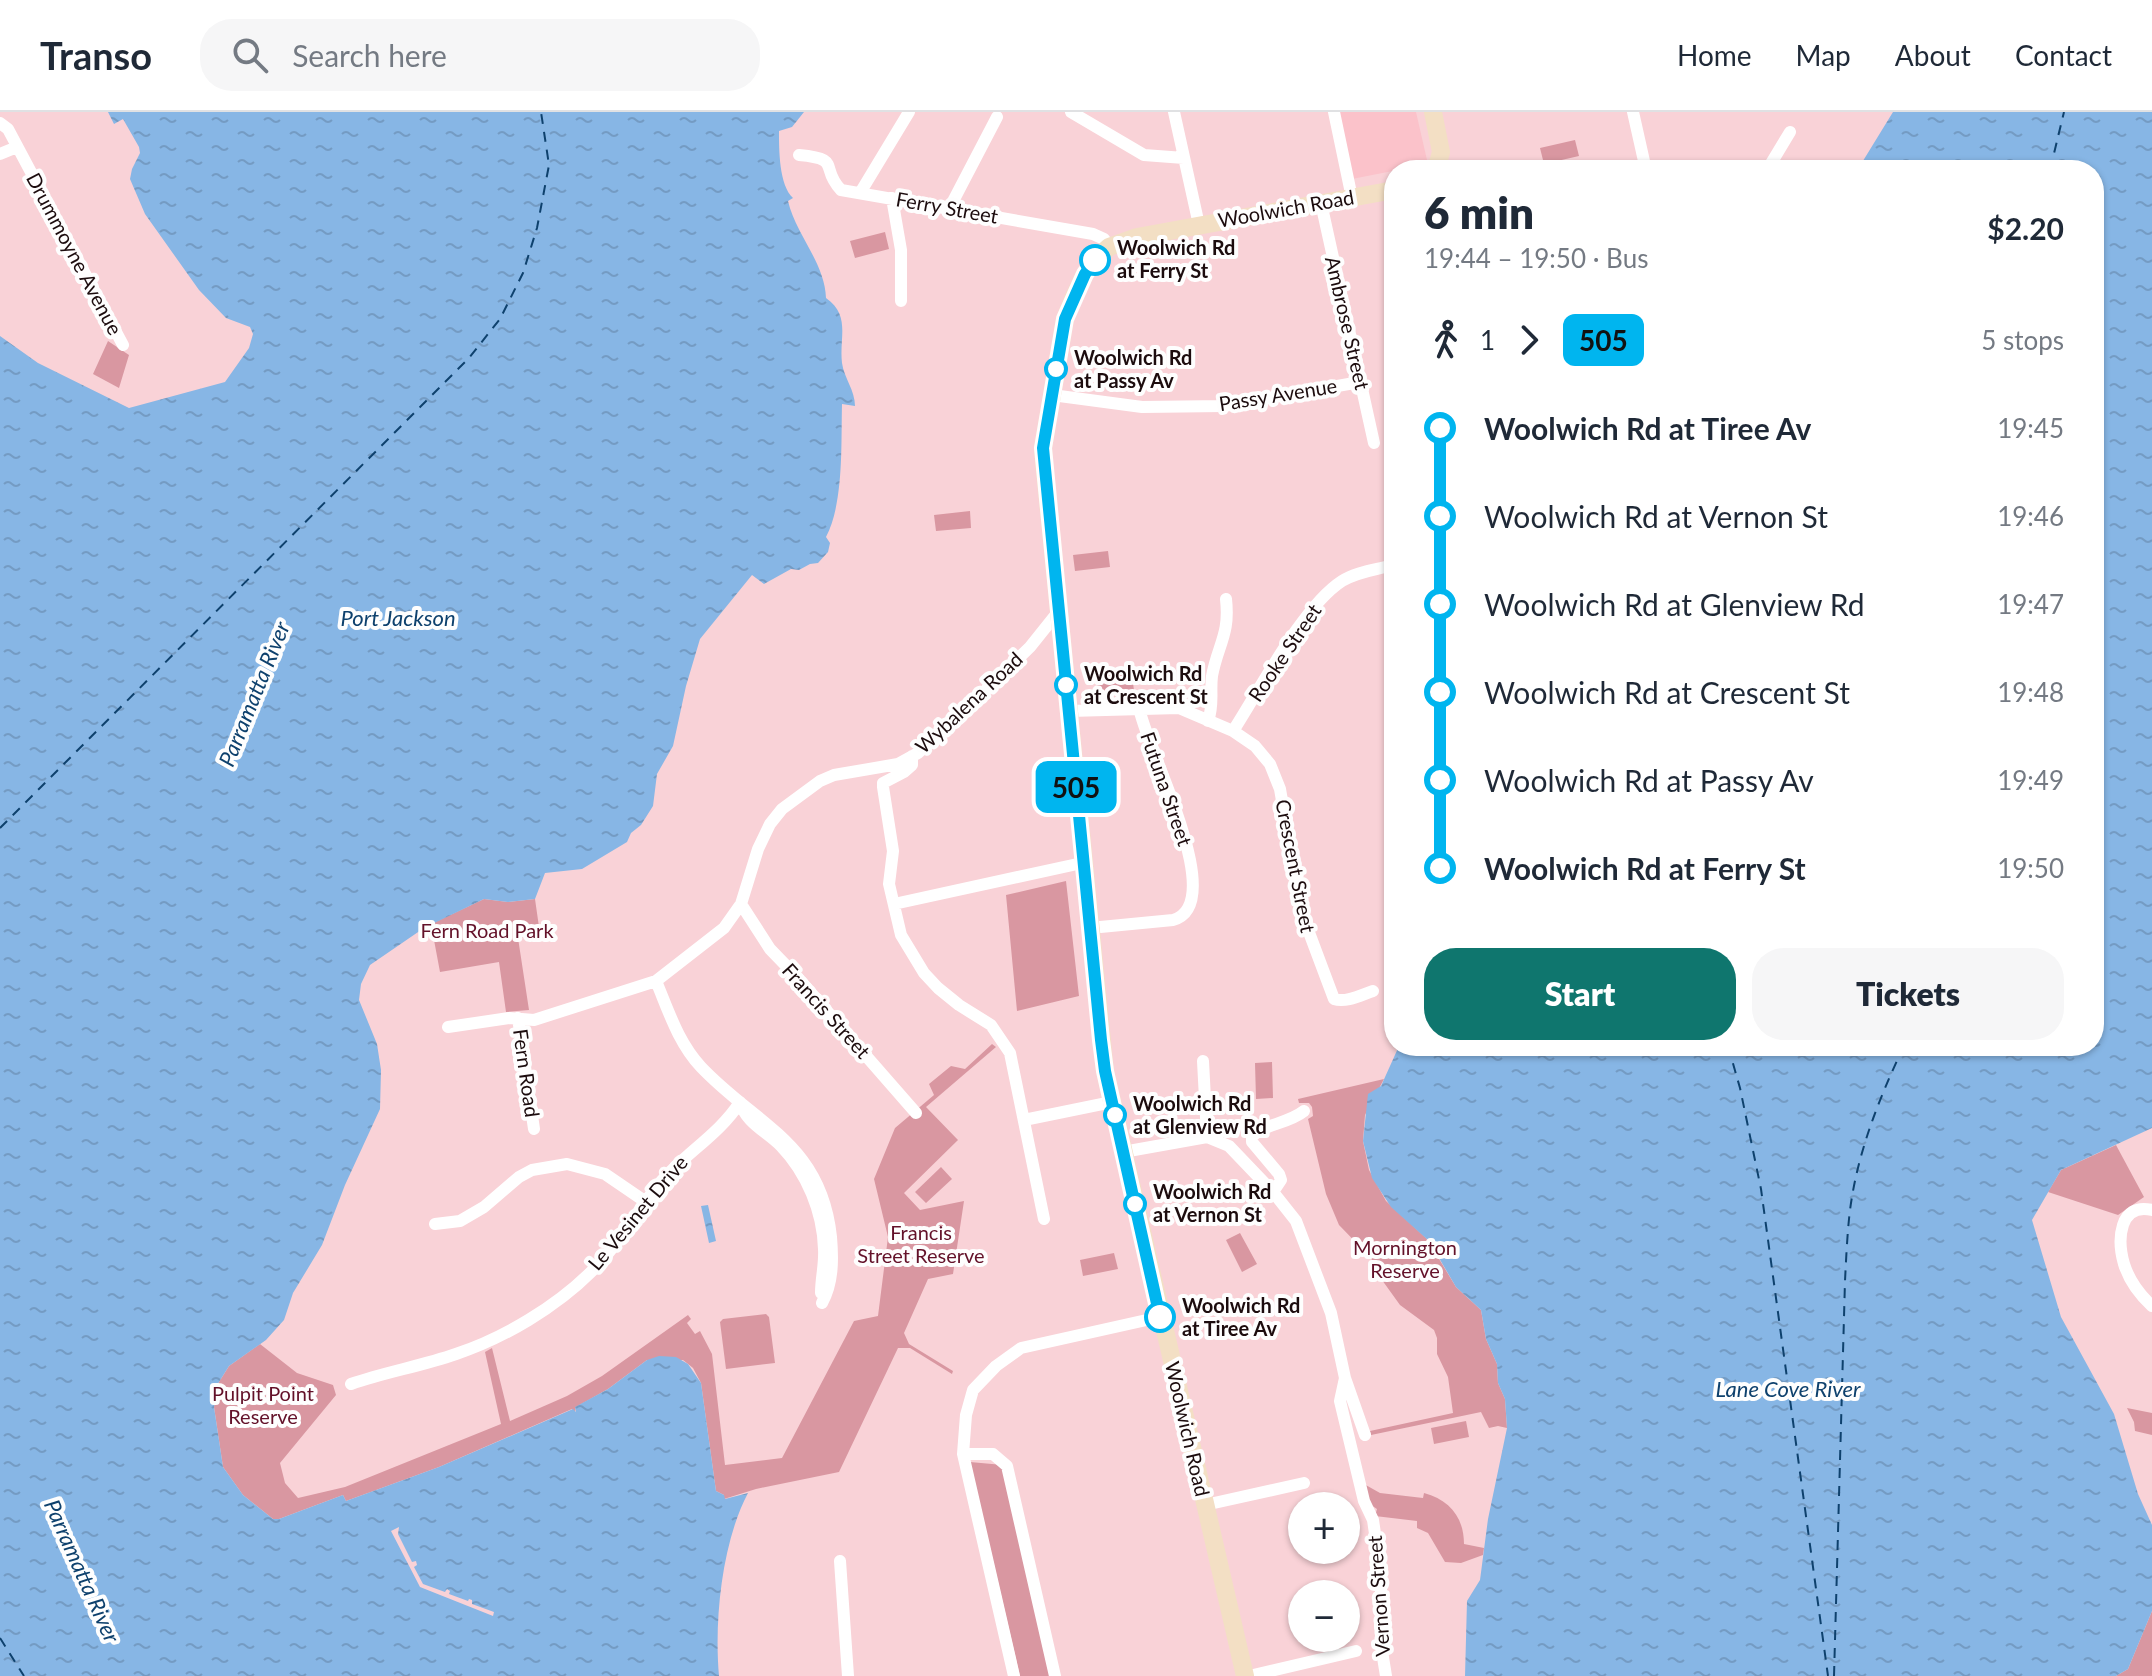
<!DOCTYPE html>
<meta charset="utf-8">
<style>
:root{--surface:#fff;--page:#f6f6f7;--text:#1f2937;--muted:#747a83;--line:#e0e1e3;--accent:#0f766e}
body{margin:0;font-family:Lato,sans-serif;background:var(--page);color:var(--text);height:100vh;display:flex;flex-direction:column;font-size:30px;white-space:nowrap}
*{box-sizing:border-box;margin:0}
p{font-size:26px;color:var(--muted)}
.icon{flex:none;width:44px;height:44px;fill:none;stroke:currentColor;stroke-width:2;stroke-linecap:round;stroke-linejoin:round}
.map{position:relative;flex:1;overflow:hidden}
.side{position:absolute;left:1384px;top:48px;width:720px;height:896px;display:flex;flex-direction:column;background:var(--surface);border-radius:32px;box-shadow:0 2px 6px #0004}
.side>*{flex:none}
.badge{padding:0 16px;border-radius:12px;font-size:28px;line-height:52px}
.controls{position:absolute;left:1288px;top:1380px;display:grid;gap:16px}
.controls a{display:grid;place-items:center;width:72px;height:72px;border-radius:50%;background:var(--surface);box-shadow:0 2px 6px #0004;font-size:40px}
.map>.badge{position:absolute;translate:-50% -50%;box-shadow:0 0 0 4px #fff}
.legs{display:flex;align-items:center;gap:12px;height:88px;padding:0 40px;font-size:26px}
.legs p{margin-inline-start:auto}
.overview{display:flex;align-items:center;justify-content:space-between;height:136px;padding:0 40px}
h1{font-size:44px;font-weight:800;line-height:60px}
.button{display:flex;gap:16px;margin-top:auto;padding:16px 40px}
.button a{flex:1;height:92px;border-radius:32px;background:var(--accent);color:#fff;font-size:32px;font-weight:800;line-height:92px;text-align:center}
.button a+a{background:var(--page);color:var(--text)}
ul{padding:0 40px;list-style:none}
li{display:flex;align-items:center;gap:28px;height:88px;font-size:30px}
li i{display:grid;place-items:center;width:12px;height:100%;margin:0 10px;background:currentColor}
li i::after{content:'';width:20px;height:20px;margin:-10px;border:6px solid;border-radius:50%;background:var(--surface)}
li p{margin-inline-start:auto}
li:first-child i{background:linear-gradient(#0000 50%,currentColor 0)}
li:last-child i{background:linear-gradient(currentColor 50%,#0000 0)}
header{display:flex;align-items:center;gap:48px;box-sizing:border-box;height:112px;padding:0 40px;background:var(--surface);border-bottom:2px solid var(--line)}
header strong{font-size:38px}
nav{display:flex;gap:44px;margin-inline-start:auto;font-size:28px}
.search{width:560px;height:72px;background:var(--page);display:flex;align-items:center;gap:20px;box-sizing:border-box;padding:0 28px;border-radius:32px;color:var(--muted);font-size:30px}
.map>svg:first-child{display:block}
.built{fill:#fbc2ca}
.park{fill:#d997a1}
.water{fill:url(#water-ripples)}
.pier{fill:#f9d2d7}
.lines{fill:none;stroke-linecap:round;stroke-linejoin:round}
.ferry{stroke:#0e416d;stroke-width:2;stroke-dasharray:10 8;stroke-linecap:butt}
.street{stroke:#fff;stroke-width:12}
.secondary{stroke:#f3dfc4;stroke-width:18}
.line-1-casing{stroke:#fff;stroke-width:18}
.line-1{stroke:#00b5ef;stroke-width:12}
.stop-1-dot{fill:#fff;stroke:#00b5ef;stroke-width:4}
.labels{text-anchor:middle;stroke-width:8;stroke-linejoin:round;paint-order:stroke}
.street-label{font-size:20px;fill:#1c0c0e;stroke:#fefefe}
.stop-label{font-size:20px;font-weight:bold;fill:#1c0c0e;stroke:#fefefe;text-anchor:start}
.park-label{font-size:20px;fill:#631129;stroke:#fefefe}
.water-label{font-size:22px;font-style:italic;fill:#0e416d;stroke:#fefefe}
</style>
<header>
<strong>Transo</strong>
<div class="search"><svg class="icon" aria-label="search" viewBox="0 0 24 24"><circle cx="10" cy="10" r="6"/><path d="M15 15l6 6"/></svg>Search here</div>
<nav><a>Home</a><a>Map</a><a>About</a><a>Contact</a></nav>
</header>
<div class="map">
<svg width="2152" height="1564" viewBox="0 0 2152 1564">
<defs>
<pattern id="water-ripples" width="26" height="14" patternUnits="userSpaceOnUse" patternTransform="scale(2)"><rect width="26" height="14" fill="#87b6e5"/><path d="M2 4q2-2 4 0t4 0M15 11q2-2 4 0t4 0" fill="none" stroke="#749bc3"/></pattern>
</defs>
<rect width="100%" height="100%" fill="#f9d2d7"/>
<path class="built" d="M1338,0H1416L1427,48L1423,53L1352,67Z"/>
<path class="park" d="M1575,28L1579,44L1544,52L1540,36Z
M885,120L889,137L855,146L850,129Z
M108,229L129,243L119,276L93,262Z
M970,399L971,416L936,419L934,403Z
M1108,439L1110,455L1075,459L1073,443Z
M1132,562L1134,579L1098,582L1097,566Z
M1066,769L1079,884L1017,899L1006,783Z
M484,787L508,790L535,787L540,822L518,826L529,898L506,900L499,850L440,860L431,812Z
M992,932L996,935L926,995L958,1028L904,1081L920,1098L964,1089L953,1162L928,1167L904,1221L909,1232L953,1259L952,1262L910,1236H898L839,1360L756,1377L724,1387V1383L716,1379L701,1271L693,1256L683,1248H647L608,1277L576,1295L575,1300L572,1297L439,1355L346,1389L343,1383L279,1407H273L243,1383L223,1355L214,1295L216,1288L214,1278L229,1254L260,1232L297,1261L333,1273L336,1283L280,1351L285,1371L298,1386L345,1375L501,1312L485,1240L492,1236L510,1309L567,1284L602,1264L688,1203L691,1207L687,1211L695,1222L700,1219L712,1242L725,1353L782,1346L854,1209L878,1204L888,1125L874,1067L895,1016L934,983L929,972L951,954L965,957Z
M1272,950L1273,986L1256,987L1255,951Z
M1384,967L1365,1003L1363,1029L1369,1058L1386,1089L1427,1127L1456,1175L1481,1198L1486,1227L1497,1252L1498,1271L1505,1287L1507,1316L1498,1314L1489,1316L1481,1300L1371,1323L1370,1319L1453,1301L1448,1265L1437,1242V1226L1434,1218L1400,1193L1382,1168L1371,1146L1339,1113L1326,1082L1308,1007L1313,1004L1312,995L1309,991H1299L1298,987Z
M2116,1033L2144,1085L2118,1103L2048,1080L2061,1058Z
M941,1055L952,1067L926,1091L915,1080Z
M1240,1121L1257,1152L1242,1160L1226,1128Z
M1114,1141L1118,1157L1083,1164L1080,1148Z
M766,1202L769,1205L775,1251L726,1257L720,1210L723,1207Z
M2127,1296L2152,1301V1323L2135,1319L2134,1310Z
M1466,1309L1469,1325L1434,1332L1431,1316Z
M970,1350L1003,1353L1051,1564H1020Z
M1364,1372L1380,1381L1423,1386L1424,1381C1450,1388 1464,1406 1464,1432L1484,1436L1483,1443L1461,1451L1445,1450L1428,1421L1417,1416V1409L1375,1404L1377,1397L1368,1391Z
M2152,1499V1564H2116L2128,1557Z"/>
<path class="water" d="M108,0H804L792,15L779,19C779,38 779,73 793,86L788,89C796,123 825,151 826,186C851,204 839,225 842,251C844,266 855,278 855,294L842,292C841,331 844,391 826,425L830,431L828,440L818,451L810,452L799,458L791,457L764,472L752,463L700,527L686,574L673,634L657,662L653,694L641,713L631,721L627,730L582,757L545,761L535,787L508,790L484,787L424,816L370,853L361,872L359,888L377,932L381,958L380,997L345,1073L322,1133L293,1181L284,1208L266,1228L229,1254L214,1278L216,1288L214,1295L223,1355L243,1383L273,1407H279L343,1383L346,1389L439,1355L573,1297L576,1300L575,1295L608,1277L647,1248L659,1244L676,1245L688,1252L701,1271L716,1379L724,1383L725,1387L748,1381C722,1430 714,1508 719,1564H0V224L38,251L129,296L225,270L249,236L253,222L250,215L226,206L199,178L145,102L130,67L132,57L140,41L139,35L123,7L114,12Z
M1893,0H2152V1016L2061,1058L2032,1108L2061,1205L2114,1302L2138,1382L2152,1413V1499L2128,1557L2116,1564H1465L1467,1489L1480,1468L1488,1407L1507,1316L1505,1287L1498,1271L1497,1252L1486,1227L1481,1198L1456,1175L1429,1129L1391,1095L1372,1066L1363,1029L1368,982L1381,974L1399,934H2094V58L1858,57Z
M708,1093L716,1129L709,1131L701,1094Z"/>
<path class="pier" d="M399,1415L398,1422L412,1450L416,1449L417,1453L414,1455L423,1472L445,1480L447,1477L450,1479L449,1482L468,1489L469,1487L472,1488V1492L494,1500L493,1504L420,1475L391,1419Z"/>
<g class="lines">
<path class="ferry" d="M2050,58L2064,0
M0,716L469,246L500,207L523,161L537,116L549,53L541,0
M1728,934L1740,976L1761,1077L1828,1564
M0,1526L24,1564
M1834,1564L1845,1169C1846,1149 1847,1127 1849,1107C1855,1047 1878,988 1904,934"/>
<path class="street" d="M1071,0L1144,43L1184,46
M1174,0L1199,113
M1334,0L1352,86
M1633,0L1646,58
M0,11L8,17L123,233
M0,42L17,35
M799,43C843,47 819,55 841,78L1093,122L1104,127L1109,135
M1767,58L1790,20
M860,81L909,0
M892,86L901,138V189
M1321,91L1374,331
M949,97L997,5
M1052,283L1142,295L1224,294L1360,270
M1069,599L1179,596L1233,619L1255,634L1270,652L1280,677L1301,799L1334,887C1346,891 1361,883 1373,879
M1208,609C1214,593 1210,580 1212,564C1218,532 1230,523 1226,487
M1233,619C1259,579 1303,494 1342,469C1356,460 1374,458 1389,454
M912,644V653L904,660L883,671V675L893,739L889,772L901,823L924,861L938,876L959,893L991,913L1010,941L1044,1107
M741,792L770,837L798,866L916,1001
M894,792L1082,751
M1090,816L1173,808C1231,792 1144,633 1139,595
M656,869C669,900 678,930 701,955C757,1014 821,1031 831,1125C833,1148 833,1171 822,1191
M518,906L534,1017
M448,915L509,906L534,908L656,869L724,816L741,792L758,737L770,712L782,697L820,669L834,663L898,652L918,641L946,617L1030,535L1058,500
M1203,949L1207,1025
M740,990C746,1011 766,1019 781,1034C807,1061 823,1100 824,1137C825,1152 821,1166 821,1181
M1024,1008L1112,990
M1123,1040L1207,1025L1229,1034L1273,1080L1296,1109L1331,1201L1345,1266L1340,1289L1364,1389L1373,1408L1381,1463V1533L1386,1564
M1273,1080L1281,1068L1279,1062L1252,1030V1025C1260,1013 1288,1012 1304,999
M2152,1098C2119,1090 2117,1128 2124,1152C2129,1168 2140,1183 2152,1194
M435,1112L460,1109L484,1095L519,1065L532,1058L567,1052L605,1062L646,1090
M1345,1266L1365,1323
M351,1272C385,1260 422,1254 456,1242C504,1226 556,1195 592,1159C618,1134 636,1100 659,1072C684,1042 720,1022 740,990
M963,1342H993L1007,1354L1055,1564
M1205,1393L1304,1371
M840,1449L848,1564
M1014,1564L963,1342L966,1303L973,1278L996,1254L1021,1236L1160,1205
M1249,1564L1356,1539"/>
<path class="secondary" d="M1433,0L1441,40L1436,58
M1245,1564L1105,959L1044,350L1043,336L1052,283L1065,207L1073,187L1085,162L1100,143L1109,135L1137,125L1394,78"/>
</g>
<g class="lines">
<g class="line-1-casing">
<path id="line-1" d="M1095,148L1085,162L1065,207L1043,336L1101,928L1105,959L1160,1205"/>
</g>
<use href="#line-1" class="line-1"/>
</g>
<g class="stop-1-dot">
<circle cx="1095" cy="148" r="14"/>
<circle cx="1056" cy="257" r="10"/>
<circle cx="1066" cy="573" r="10"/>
<circle cx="1115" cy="1003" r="10"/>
<circle cx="1135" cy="1092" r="10"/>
<circle cx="1160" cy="1205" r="14"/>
</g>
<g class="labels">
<g class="street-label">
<text transform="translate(947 96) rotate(10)" y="7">Ferry Street</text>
<text transform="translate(1286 97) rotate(-10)" y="7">Woolwich Road</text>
<text transform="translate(74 142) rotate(62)" y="7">Drummoyne Avenue</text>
<text transform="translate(1347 211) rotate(77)" y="7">Ambrose Street</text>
<text transform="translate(1278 283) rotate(-9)" y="7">Passy Avenue</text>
<text transform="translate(1285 541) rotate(-56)" y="7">Rooke Street</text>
<text transform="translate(969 591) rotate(-43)" y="7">Wybalena Road</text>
<text transform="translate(1166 677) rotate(71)" y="7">Futuna Street</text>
<text transform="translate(1295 754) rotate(79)" y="7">Crescent Street</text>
<text transform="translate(826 899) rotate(48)" y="7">Francis Street</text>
<text transform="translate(526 961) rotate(82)" y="7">Fern Road</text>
<text transform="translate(638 1101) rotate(-50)" y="7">Le Vesinet Drive</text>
<text transform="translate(1187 1317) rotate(77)" y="7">Woolwich Road</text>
<text transform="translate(1379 1484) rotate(-94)" y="7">Vernon Street</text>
</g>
<g class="stop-label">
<text x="1117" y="143">Woolwich Rd<tspan x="1117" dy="23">at Ferry St</tspan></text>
<text x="1074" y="253">Woolwich Rd<tspan x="1074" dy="23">at Passy Av</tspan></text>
<text x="1084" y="569">Woolwich Rd<tspan x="1084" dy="23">at Crescent St</tspan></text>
<text x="1133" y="999">Woolwich Rd<tspan x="1133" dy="23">at Glenview Rd</tspan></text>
<text x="1153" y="1087">Woolwich Rd<tspan x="1153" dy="23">at Vernon St</tspan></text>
<text x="1182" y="1201">Woolwich Rd<tspan x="1182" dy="23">at Tiree Av</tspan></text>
</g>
<g class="park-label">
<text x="487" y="826">Fern Road Park</text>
<text x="921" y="1128">Francis<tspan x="921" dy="23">Street Reserve</tspan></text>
<text x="1405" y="1143">Mornington<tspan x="1405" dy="23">Reserve</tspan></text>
<text x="263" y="1289">Pulpit Point<tspan x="263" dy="23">Reserve</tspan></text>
</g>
<g class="water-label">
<text x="398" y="514">Port Jackson</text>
<text transform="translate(254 582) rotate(-68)" y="8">Parramatta River</text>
<text x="1788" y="1285">Lane Cove River</text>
<text transform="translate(82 1459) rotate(66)" y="8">Parramatta River</text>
</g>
</g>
</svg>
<div class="controls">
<a>+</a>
<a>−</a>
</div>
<b class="badge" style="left:1076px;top:675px;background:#00b5ef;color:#111">505</b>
<section class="side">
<div class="overview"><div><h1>6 min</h1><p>19:44 – 19:50 · Bus</p></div><b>$2.20</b></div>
<div class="legs"><svg class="icon" aria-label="walk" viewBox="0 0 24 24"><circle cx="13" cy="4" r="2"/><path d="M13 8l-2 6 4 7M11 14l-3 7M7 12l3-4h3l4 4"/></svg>1<svg class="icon" aria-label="forward" viewBox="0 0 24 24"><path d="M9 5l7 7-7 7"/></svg><b class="badge" style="background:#00b5ef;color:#111">505</b><p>5 stops</p></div>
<ul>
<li><i style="color:#00b5ef"></i><b>Woolwich Rd at Tiree Av</b><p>19:45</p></li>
<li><i style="color:#00b5ef"></i><span>Woolwich Rd at Vernon St</span><p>19:46</p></li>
<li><i style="color:#00b5ef"></i><span>Woolwich Rd at Glenview Rd</span><p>19:47</p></li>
<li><i style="color:#00b5ef"></i><span>Woolwich Rd at Crescent St</span><p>19:48</p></li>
<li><i style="color:#00b5ef"></i><span>Woolwich Rd at Passy Av</span><p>19:49</p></li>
<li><i style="color:#00b5ef"></i><b>Woolwich Rd at Ferry St</b><p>19:50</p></li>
</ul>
<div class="button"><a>Start</a><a>Tickets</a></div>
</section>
</div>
